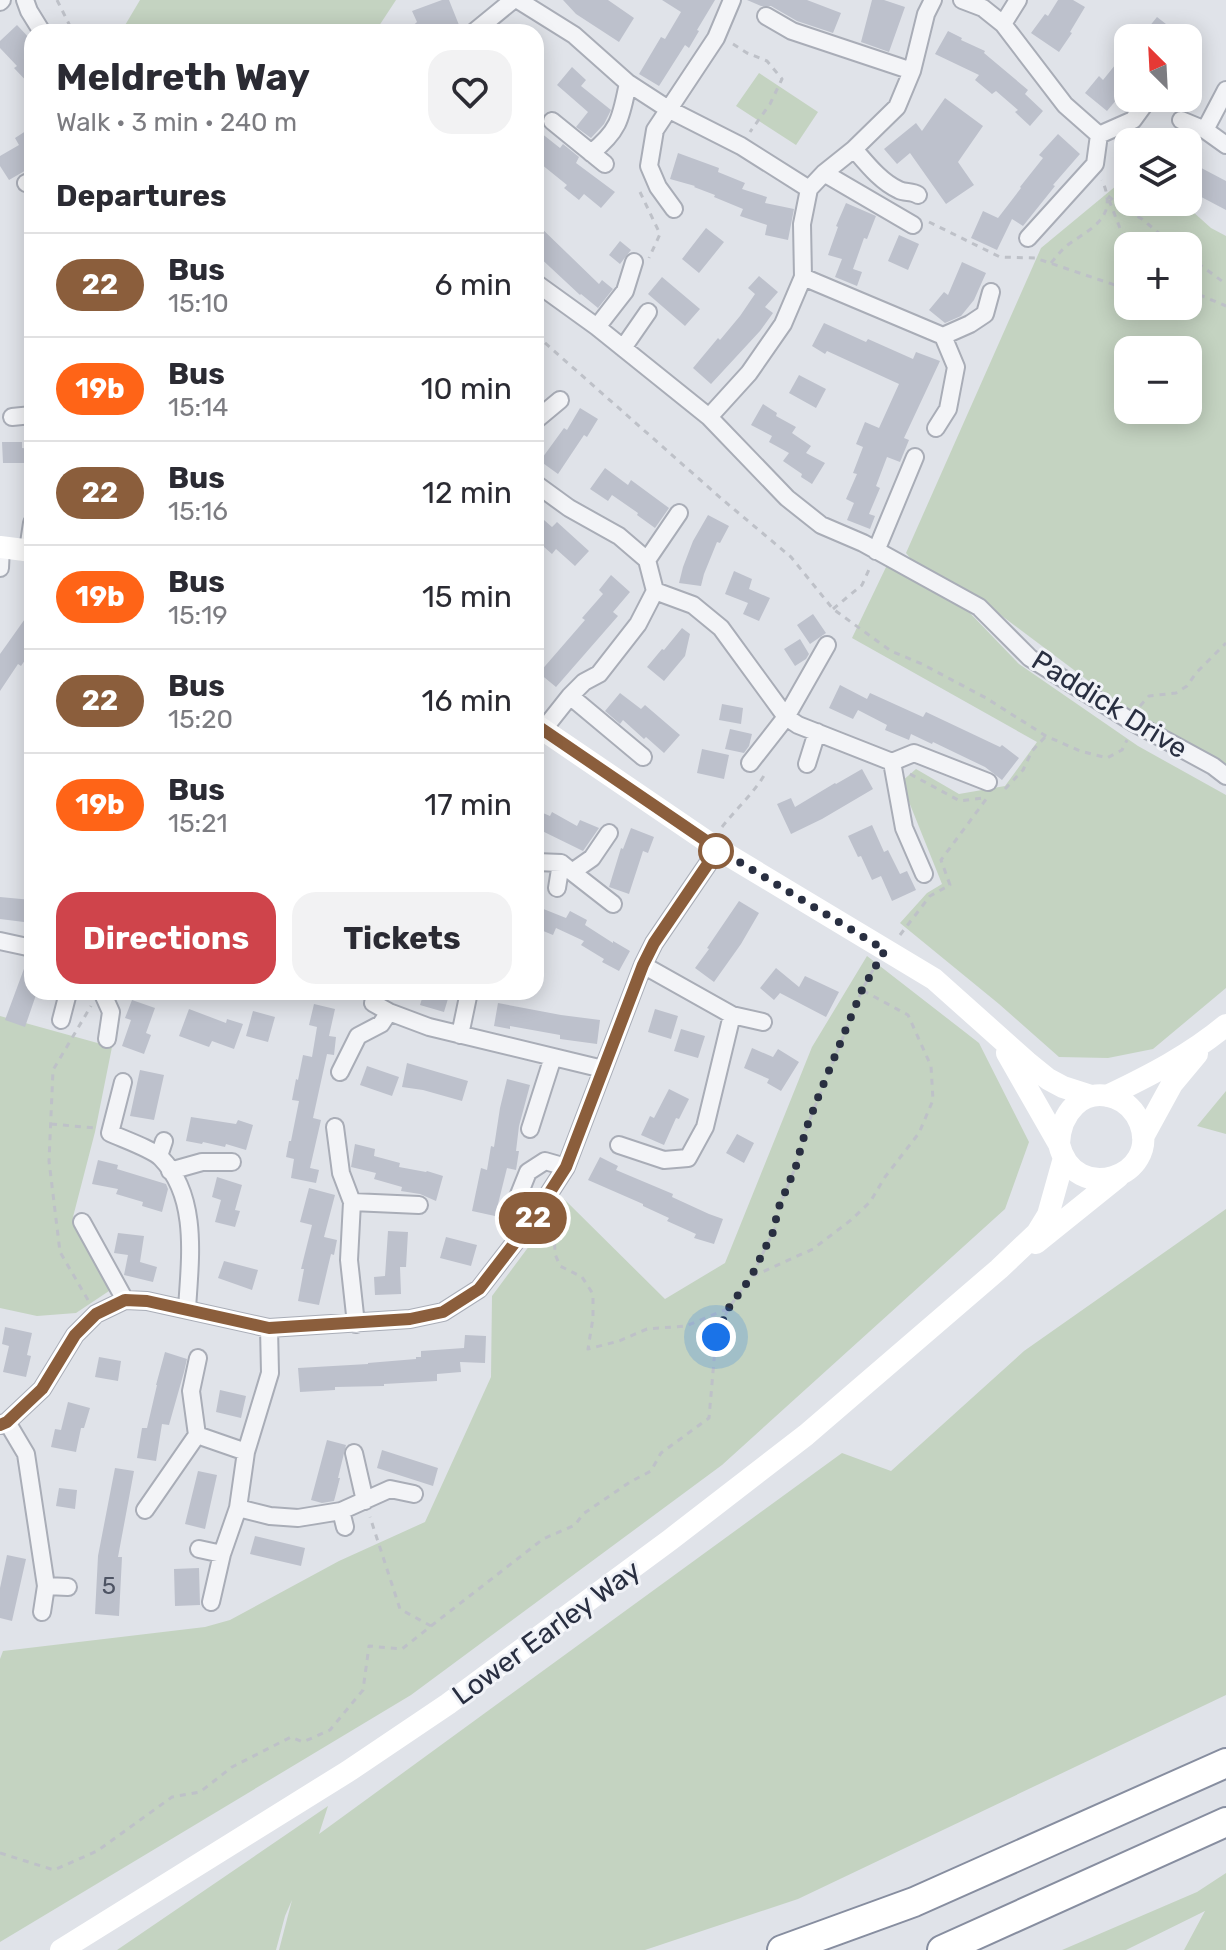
<!DOCTYPE html>
<meta charset="utf-8">
<style>
:root{--surface:#fff;--page:#f2f2f3;--text:#2b2b33;--muted:#7c7c81;--line:#e1e1e2;--accent:#cf444b}
body{margin:0;font-family:Rubik,sans-serif;background:var(--page);color:var(--text);height:100vh;display:flex;flex-direction:column;font-size:30px;white-space:nowrap}
*{box-sizing:border-box;margin:0}
p{font-size:26px;color:var(--muted)}
.icon{flex:none;width:44px;height:44px;fill:none;stroke:currentColor;stroke-width:2;stroke-linecap:round;stroke-linejoin:round}
.map{position:relative;flex:1;overflow:hidden}
.details{position:absolute;left:24px;top:24px;width:520px;height:976px;display:flex;flex-direction:column;background:var(--surface);border-radius:24px;box-shadow:0 4px 20px #0003}
.details>*{flex:none}
.badge{padding:0 16px;border-radius:26px;font-size:28px;line-height:52px}
.needle{width:52px;rotate:336deg}
.tools{position:absolute;left:1114px;top:24px;display:grid;gap:16px}
.tools a{display:grid;place-items:center;width:88px;height:88px;border-radius:16px;background:var(--surface);box-shadow:0 4px 20px #0003;font-size:40px}
.you{position:absolute;width:40px;height:40px;margin:-20px;border:6px solid #fff;border-radius:50%;background:#1a73e8;box-shadow:0 0 0 12px #1a73e833}
.map>.badge{position:absolute;translate:-50% -50%;box-shadow:0 0 0 4px #fff}
h2{padding:0 32px;font-size:30px;line-height:72px}
.round{display:grid;place-items:center;flex:none;width:84px;height:84px;border-radius:24px;background:var(--page)}
.headline{display:flex;align-items:center;justify-content:space-between;height:136px;padding:0 32px}
h1{font-size:38px;font-weight:700;line-height:60px}
.primary-button{display:flex;gap:16px;margin-top:auto;padding:16px 32px}
.primary-button a{flex:1;height:92px;border-radius:24px;background:var(--accent);color:#fff;font-size:32px;font-weight:700;line-height:92px;text-align:center}
.primary-button a+a{background:var(--page);color:var(--text)}
ul{padding:0;list-style:none}
li{display:flex;align-items:center;gap:24px;height:104px;padding:0 32px;border-top:2px solid var(--line)}
li div{flex:1}
li b{display:block;font-size:30px}
li em{font-style:normal}
li .badge{min-width:88px;font-weight:700;text-align:center}
.map>svg:first-child{display:block}
.green{fill:#c4d3c1;fill-rule:evenodd}
.building{fill:#bdc1cc}
.lines{fill:none;stroke-linecap:round;stroke-linejoin:round}
.street-casing{stroke:#a9adb7;stroke-width:20}
.highway-casing{stroke:#878ea0;stroke-width:32}
.path{stroke:#bec1c8;stroke-width:3;stroke-dasharray:6 6;stroke-linecap:butt}
.street{stroke:#f3f4f7;stroke-width:16}
.secondary{stroke:#fff;stroke-width:22}
.highway{stroke:#fff;stroke-width:28}
.line-casing{stroke:#fff;stroke-width:18}
.line{stroke:#8b5e3c;stroke-width:12}
.walk{stroke:#292f41;stroke-width:8;stroke-dasharray:0 14.4}
.stop-dot{fill:#fff;stroke:#8b5e3c;stroke-width:4}
.labels{text-anchor:middle;stroke-width:6;stroke-linejoin:round;paint-order:stroke}
.number-label{font-size:24px;fill:#4e5464}
.street-label{font-size:28px;fill:#292f41;stroke:#f0f2f7}
</style>
<div class="map">
<svg width="1226" height="1950" viewBox="0 0 1226 1950">
<rect width="100%" height="100%" fill="#e0e3e9"/>
<path class="green" d="M140,0H396L375,32H121Z
M759,73L818,112L796,145L736,106Z
M1128,176V202H1182L1211,228L1226,236V771L1130,712L982,601L911,559L906,553L1041,248ZM1128,246H1188V306H1128ZM1128,350H1188V410H1128Z
M887,565L968,611L1019,664L1138,746L1226,795V988L1153,1049L1108,1058L1059,1057L999,1004L900,923L927,893L942,884L901,782L916,769L959,794L1005,786L1037,742L852,638Z
M867,956L979,1043L1029,1142L1005,1209L722,1465L411,1695L0,1942V1659L3,1651L205,1627L230,1620L339,1561L425,1522L491,1377L492,1296L564,1199L665,1299L725,1263L812,1047Z
M0,1016L112,1047L95,1132L73,1217L112,1289L76,1313L37,1316L0,1308Z
M1226,1091V1134L1197,1126Z
M1226,1209V1695L798,1899L645,1950H279L292,1900L285,1916L276,1950H117L328,1806L319,1834L842,1453L891,1471L1024,1351Z
M1226,1873V1950H1184L1205,1911L1126,1950H1062L1197,1892Z"/>
<path class="building" d="M442,0H449L459,25L440,32H406L417,22L412,11Z
M563,0H608L634,18L619,42L576,14Z
M662,0H715L697,30L699,31L689,48L685,45L659,86L639,74L661,37L665,39L681,12Z
M747,0H807L841,13L833,33L797,21L771,6H761Z
M872,0H884L905,7L889,52L861,42Z
M1058,0H1073L1085,7L1070,32L1072,33L1059,52L1031,33L1045,14L1048,16Z
M1157,17L1184,38H1140Z
M17,25L32,41V87L14,68L17,66L0,48V41Z
M948,31L962,38L961,40L985,51L984,53L1028,90L1025,94L1043,111L1030,126L1015,112L1018,110L996,91L992,94L975,80L979,75L935,54Z
M1128,49V86L1107,111L1085,93L1099,76L1103,80Z
M572,67L586,80L581,86L611,110L604,124L591,138L576,127L588,112L557,85Z
M945,98L983,126L958,162L974,185L946,204L910,153L897,164L884,149L916,123L922,131Z
M32,127V164L28,158L24,160L28,169L9,180L0,166V156L19,145L15,138Z
M536,129L560,148L563,144L579,157L576,163L615,192L601,208L584,194L579,200L564,188L567,185L536,160Z
M1058,134L1080,154L1053,185L1055,186L1023,226L1012,219L997,250L971,238L983,211L998,218L1021,188L1020,187L1043,158L1039,155Z
M678,153L719,168L718,172L745,183L742,189L767,197L765,203L794,209L788,240L765,235L767,225L740,216L743,209L714,197L715,195L694,187L695,186L670,179Z
M1188,161L1226,181V210L1188,190Z
M846,203L876,216L867,239L864,238L853,269L862,272L857,286L835,277L842,259L828,255L838,227L836,226Z
M536,223L599,284L602,280L613,289L598,308L581,294L580,295L536,254Z
M706,228L724,242L699,273L682,259Z
M899,235L919,244L908,270L888,261Z
M620,241L631,250L620,264L609,255Z
M962,262L986,273L974,300L961,316L945,323L929,310L944,292L948,295Z
M759,276L778,292L765,307L773,313L760,331L711,384L693,368L718,338L720,340L740,316L755,294L748,288Z
M662,277L700,309L685,326L648,294Z
M824,323L866,342L868,339L913,359L916,352L940,361L904,438L909,440L900,462L887,457L876,486L880,488L869,514L875,516L870,529L847,520L854,503L846,499L857,474L853,473L863,447L856,444L865,422L879,428L899,384L827,351L825,354L812,346Z
M799,375L826,389L816,408L789,393Z
M763,404L777,413L776,416L796,427L792,433L811,446L806,453L825,463L812,484L801,477L802,474L783,461L789,453L769,442L772,436L751,425Z
M580,408L598,419L587,437L584,435L558,474L540,461L564,428L567,430Z
M2,442H22V448L32,449V463H3Z
M605,468L628,485L631,480L669,508L655,528L637,515L638,513L612,495L608,501L590,489Z
M536,513L552,527L557,522L589,551L575,566L556,549L552,554L536,540Z
M708,515L729,526L720,543L717,542L704,574L701,586L679,583L683,567L693,541Z
M734,571L752,579L749,589L770,598L759,621L743,614L748,603L725,594Z
M611,575L630,592L613,612L618,616L556,687L539,673L585,620L582,618L603,594L599,590Z
M32,609V650L21,666L18,664L0,691V654Z
M813,614L826,633L810,644L797,625Z
M682,628L690,634L685,656L664,681L647,667L662,649L664,650Z
M800,639L809,654L806,659L795,666L784,649Z
M840,685L867,699L870,693L923,717L926,712L1000,747L1002,745L1019,758L1002,780L985,767L933,742L932,744L911,734L909,740L885,730L887,725L858,710L853,719L829,708Z
M620,693L641,709L645,705L680,735L664,753L646,737L644,739L623,720L620,724L605,711Z
M722,704L743,708L741,724L719,720Z
M730,729L752,734L749,746L744,753L725,749Z
M702,749L729,755L724,779L697,773Z
M862,769L873,789L822,819L791,834L777,804L791,798L795,807L835,783L836,784Z
M536,810L550,816L552,812L577,826L580,820L599,828L583,851L536,828Z
M872,825L884,852L888,850L900,874L907,871L916,890L892,901L881,876L872,880L861,856L858,857L848,836Z
M631,828L654,837L648,853L643,851L629,894L609,887L621,848L623,849Z
M0,897L32,900V923L0,919Z
M739,901L759,913L741,944L714,982L695,968L709,949L707,948Z
M536,906L566,918L570,911L587,920L585,925L613,943V941L630,951L619,971L602,962L604,959L581,945L584,941L556,928L553,935L536,928Z
M28,958L32,959V992H37L25,1027L5,1020Z
M776,968L799,987L805,976L839,992L826,1017L780,993L774,1000L760,988Z
M424,992H450L444,1012L420,1005Z
M132,1000L155,1008L146,1033L151,1035L144,1054L122,1046L131,1020L125,1018Z
M498,1003L561,1015L600,1020L597,1044L560,1039V1035L510,1026V1029L494,1026Z
M314,1004L335,1009L329,1036L336,1037L334,1055L327,1054L313,1118L321,1120L310,1168L319,1170L316,1183L291,1178L294,1159L286,1157L289,1141H291L299,1101L292,1100L296,1079L298,1080L303,1055L312,1057L317,1027L309,1025Z
M189,1009L226,1023L227,1019L243,1024L234,1049L212,1041L209,1047L179,1036Z
M655,1009L678,1016L671,1039L648,1032Z
M253,1011L275,1017L268,1042L246,1036Z
M681,1029L705,1036L698,1058L674,1051Z
M752,1048L773,1057L778,1049L799,1062L781,1091L767,1083L769,1079L744,1068Z
M407,1063L468,1081L462,1101L423,1090L402,1087Z
M367,1066L399,1077L392,1096L360,1085Z
M140,1070L164,1075L154,1120L130,1116Z
M507,1079L530,1085L519,1126L516,1151H519L516,1170L507,1168L495,1216L472,1211L481,1168L487,1170L491,1146L494,1147L500,1108Z
M669,1089L689,1099L679,1119L676,1118L664,1145L641,1135L650,1116L654,1118Z
M191,1117L236,1124L238,1120L253,1125L246,1150L226,1144L225,1147L203,1142L202,1144L186,1141Z
M737,1134L754,1143L744,1163L726,1153Z
M355,1144L375,1149L374,1156L400,1163L399,1167L426,1172L427,1171L443,1176L436,1201L420,1194L401,1191L402,1187L374,1179L376,1173L351,1167Z
M600,1157L618,1166L616,1170L673,1194L672,1197L709,1214L723,1219L714,1244L694,1238L696,1234L667,1221L669,1218L643,1206V1204L588,1180Z
M98,1160L118,1165L117,1169L166,1184L168,1189L162,1212L142,1206L143,1202L116,1194L118,1189L92,1184Z
M217,1177L242,1185L235,1210L240,1211L235,1227L215,1222L221,1200L212,1197Z
M309,1188L335,1195L324,1237L337,1240L334,1255L331,1254L319,1305L298,1301L304,1269H301L312,1225L300,1222Z
M388,1231L408,1232L406,1267H400L401,1294L375,1295L374,1277L385,1276Z
M118,1233L144,1236L140,1262L157,1267L153,1282L124,1275L128,1255L114,1253Z
M446,1237L477,1245L471,1266L440,1258Z
M224,1261L258,1270L252,1290L218,1278Z
M5,1327L32,1333L27,1355L31,1356L26,1377L3,1372L9,1346L2,1344Z
M465,1335L486,1336L485,1363L460,1362L461,1372L437,1374V1381L384,1384V1386L335,1387V1390L300,1392L298,1368L368,1364V1363L416,1359V1357H421V1351L464,1348Z
M165,1352L187,1359L184,1372L169,1425L162,1424L156,1461L137,1458L142,1428H147L157,1385H156Z
M99,1357L121,1361L118,1381L95,1377Z
M220,1390L246,1396L241,1418L216,1412Z
M68,1402L90,1408L84,1428H81L76,1452L51,1447L55,1429L61,1430Z
M327,1440L346,1445L338,1478H340L334,1501L322,1503L311,1500Z
M382,1450L438,1468L433,1486L377,1468Z
M115,1468L134,1471L118,1557H122L119,1616L95,1614L98,1556Z
M198,1471L217,1475L205,1529L185,1524Z
M59,1488L77,1490L75,1509L56,1506Z
M255,1536L305,1548L301,1566L250,1554Z
M7,1555L26,1559L12,1621L0,1618V1588Z
M199,1568L200,1605L175,1606L174,1569Z"/>
<g class="lines">
<g class="street-casing">
<path id="street" d="M25,0L29,11L42,32
M518,0L574,35L628,83L668,109L741,146L809,189
M962,0L983,8L1003,24L1065,105L1099,135L1133,120L1149,98
M0,2L2,0
M766,16L792,31L912,71
M1003,24L1018,0
M474,32L513,0
M1226,90L1205,130L1226,145
M1181,120L1205,130
M552,121L605,164
M854,149C867,164 881,182 899,190C905,193 912,191 918,195
M591,153C620,130 621,117 628,83
M824,173L913,225
M26,183L32,181
M674,209L658,187L649,166L655,130L716,38L732,0
M1028,238L1095,164L1099,135
M803,277L943,336L970,324L985,314L991,292
M536,283L597,327L709,417L787,498L821,525L863,543L979,607L1030,658L1134,723L1213,766L1226,776
M597,327L625,291L634,262
M623,348L648,312
M12,417L32,415
M709,417L749,373L783,324L803,277L802,224L809,189L824,173L854,149L897,107L912,71L926,14L933,0
M536,420L560,400
M936,428L948,409L956,367L943,336
M536,484L569,508L619,536L647,560L655,591L638,624L599,674L584,682L570,696L543,730
M28,550L32,523
M876,551L915,457
M647,560L679,513
M0,568L1,547
M655,591L693,605L721,628L786,717L798,725L892,762L914,753L988,782
M570,696L643,757
M892,762L904,828L924,874
M750,763L786,717L827,645
M807,764L817,732
M536,862L561,863L572,872L592,858L609,833
M572,872L613,904
M557,888L561,863
M0,941L32,948
M643,965L732,1015L763,1022
M102,992L111,1012L107,1039
M373,1003L389,1012L429,1027L603,1069
M61,1020L68,993L70,992
M460,1035L469,992
M340,1072L358,1036L381,1024L389,1012
M123,1082L110,1133C123,1139 152,1149 161,1158C199,1197 190,1259 187,1309
M335,1127L341,1173L352,1202L349,1260L356,1324
M530,1129L553,1057
M619,1145L664,1160L688,1158L705,1127L732,1015
M159,1156L164,1141
M170,1171L202,1162H232
M352,1202L419,1205
M82,1222L125,1300
M530,1223L516,1202L528,1172L545,1161L566,1167
M198,1358L191,1391L197,1435L246,1452
M7,1422L26,1454L46,1586L68,1587
M0,1425L7,1422L42,1389L75,1335L96,1314L125,1300L147,1301L269,1328L410,1319L443,1312L479,1289L530,1223L566,1167L643,965L654,943L718,849
M354,1453L365,1501
M238,1508L270,1516L298,1518L341,1511L390,1489L414,1494
M145,1510L197,1435
M341,1511L345,1527
M199,1549L222,1554L238,1508L246,1452L270,1373L269,1328
M211,1602L222,1554
M42,1612L46,1586"/>
</g>
<g class="highway-casing">
<path id="highway" d="M782,1950L914,1902L1226,1763
M942,1950L1226,1822"/>
</g>
<path class="path" d="M57,0L73,32
M733,44L747,53L767,61L782,79L770,104L750,132
M640,192L660,234L649,258
M1108,196L1127,211L1142,219L1174,246
M1109,200L1128,249
M929,222L1000,257L1035,258L1115,285H1128
M1188,256L1226,284
M1051,263C1057,256 1062,249 1069,244C1095,226 1118,216 1102,180
M1188,290L1226,306
M536,335L723,500L791,557L833,609L891,651L922,664L986,698L1046,736L1080,751L1107,758L1122,750L1127,740
M833,609L862,585L871,565
M1140,706L1149,696L1176,693L1187,686L1196,673L1226,643
M910,774L960,801L983,798
M1005,789L1023,770L1032,751L1046,736
M722,827C736,809 753,794 765,774
M900,935L930,896L950,885L941,860L987,798
M51,1124L95,1128
M546,1226L554,1228L555,1254L560,1266L582,1277L593,1294V1318L588,1349L619,1341L647,1329L686,1326L727,1309
M752,1276L776,1226V1214L796,1166L806,1129L862,990
M88,1300L60,1252L49,1161L53,1070L91,1006
M431,1626L543,1539L575,1525L583,1514L630,1482L651,1471L661,1453L709,1418L716,1337L728,1309L751,1277L813,1249L851,1220L870,1202L885,1177L919,1133L933,1100L931,1066L908,1015L862,990L874,968
M0,1853L54,1870L97,1851L172,1797L200,1792L232,1767L291,1737L303,1742L330,1730L363,1690L369,1646L402,1649L431,1626L400,1609L370,1517"/>
<use href="#street" class="street"/>
<path class="secondary" d="M0,547L32,551
M536,725L718,849L934,979L1027,1062L1048,1079L1063,1087L1091,1096
M1007,1053L1059,1144C1074,1206 1161,1177 1140,1123C1135,1111 1126,1102 1115,1098C1082,1086 1060,1114 1059,1144
M1107,1096C1149,1076 1190,1055 1226,1025
M1143,1137L1172,1084L1197,1054
M1036,1243L1118,1177
M61,1950L347,1772L448,1704L670,1540L806,1435L999,1269L1037,1233L1048,1215L1064,1158"/>
<use href="#highway" class="highway"/>
</g>
<g class="lines">
<g class="line-casing">
<path id="line" d="M0,1425L7,1422L42,1389L75,1335L96,1314L125,1300L147,1301L269,1328L410,1319L443,1312L479,1289L530,1223L566,1167L643,965L654,943L718,849L536,725"/>
</g>
<use href="#line" class="line"/>
<path class="walk" d="M716,851L718,849L885,950L862,990L819,1095L806,1129L796,1166L776,1214V1226L751,1277L728,1309L716,1337"/>
</g>
<circle class="stop-dot" cx="716" cy="851" r="16"/>
<g class="labels">
<g class="number-label">
<text x="109" y="1594">5</text>
</g>
<g class="street-label">
<text transform="translate(1110 704) rotate(32)" y="10">Paddick Drive</text>
<text transform="translate(546 1632) rotate(-36)" y="10">Lower Earley Way</text>
</g>
</g>
</svg>
<div class="tools">
<a><svg class="needle" viewBox="-14 -14 28 28"><path d="M0-13l5 13h-10z" fill="#e53935"/><path d="M0 13l5-13h-10z" fill="#7c7c81"/></svg></a>
<a><svg class="icon" aria-label="layers" viewBox="0 0 24 24"><path d="M12 4l9 5-9 5-9-5zM3 14l9 5 9-5"/></svg></a>
<a>+</a>
<a>−</a>
</div>
<div class="you" style="left:716px;top:1337px"></div>
<b class="badge" style="left:533px;top:1218px;background:#8b5e3c;color:#fff">22</b>
<section class="details">
<div class="headline"><div><h1>Meldreth Way</h1><p>Walk · 3 min · 240 m</p></div><a class="round"><svg class="icon" aria-label="heart" viewBox="0 0 24 24"><path d="M12 20l-8-8c-3-5 5-10 8-4 3-6 11-1 8 4z"/></svg></a></div>
<h2>Departures</h2>
<ul>
<li><span class="badge" style="background:#8b5e3c;color:#fff">22</span><div><b>Bus</b><p>15:10</p></div><em>6 min</em></li>
<li><span class="badge" style="background:#ff6417;color:#fff">19b</span><div><b>Bus</b><p>15:14</p></div><em>10 min</em></li>
<li><span class="badge" style="background:#8b5e3c;color:#fff">22</span><div><b>Bus</b><p>15:16</p></div><em>12 min</em></li>
<li><span class="badge" style="background:#ff6417;color:#fff">19b</span><div><b>Bus</b><p>15:19</p></div><em>15 min</em></li>
<li><span class="badge" style="background:#8b5e3c;color:#fff">22</span><div><b>Bus</b><p>15:20</p></div><em>16 min</em></li>
<li><span class="badge" style="background:#ff6417;color:#fff">19b</span><div><b>Bus</b><p>15:21</p></div><em>17 min</em></li>
</ul>
<div class="primary-button"><a>Directions</a><a>Tickets</a></div>
</section>
</div>
